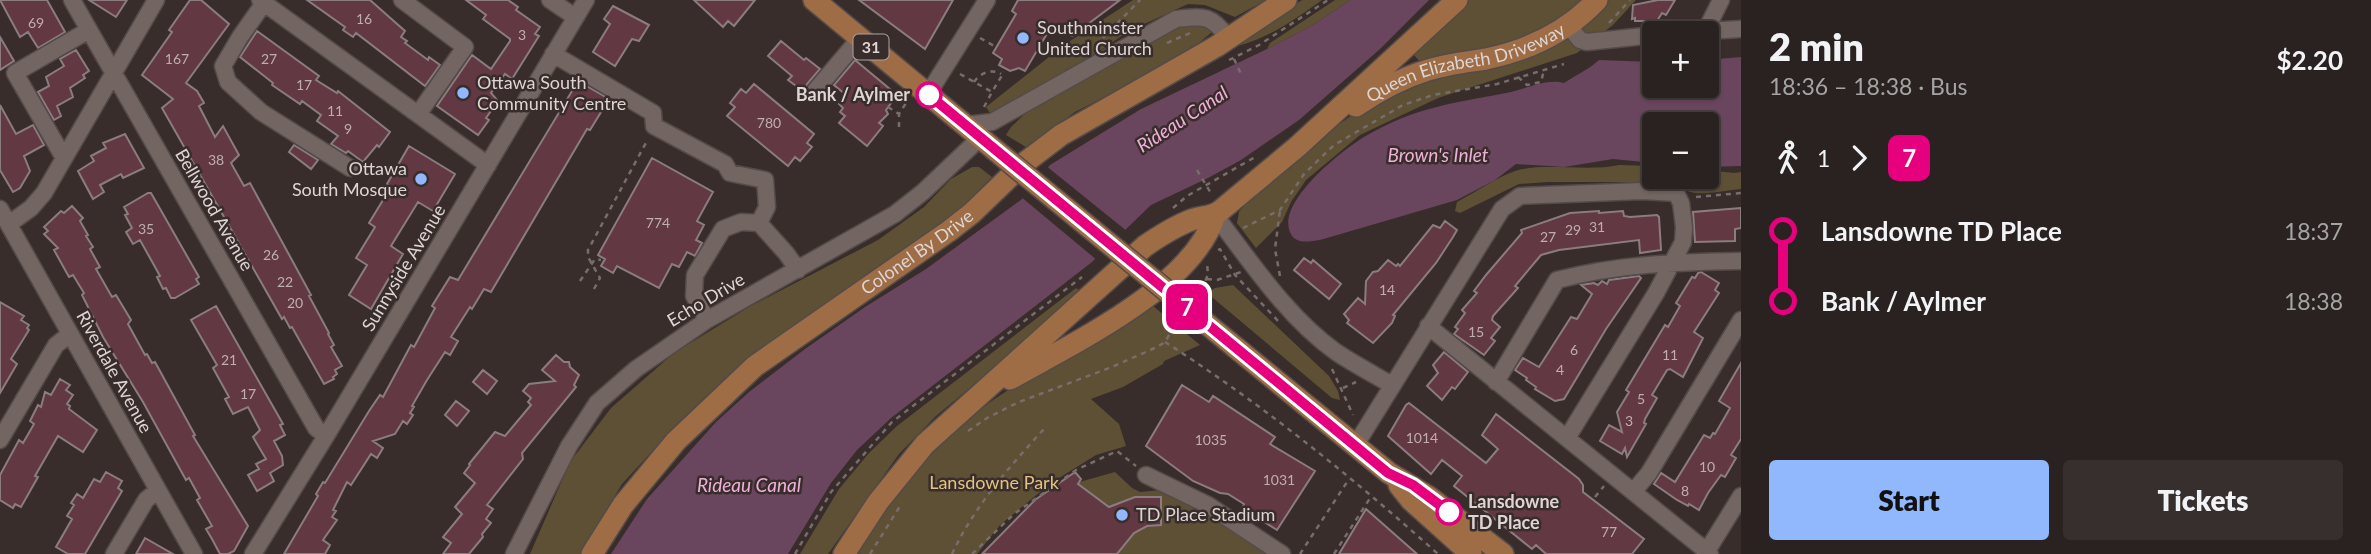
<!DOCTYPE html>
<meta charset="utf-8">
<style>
:root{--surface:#2a2220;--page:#362f2d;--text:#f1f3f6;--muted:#a5a4a5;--line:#463f3e;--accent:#91b8fd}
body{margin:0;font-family:Lato,sans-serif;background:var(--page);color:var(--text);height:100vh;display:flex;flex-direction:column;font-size:26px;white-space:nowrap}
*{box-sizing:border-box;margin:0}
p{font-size:23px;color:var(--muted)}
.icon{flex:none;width:38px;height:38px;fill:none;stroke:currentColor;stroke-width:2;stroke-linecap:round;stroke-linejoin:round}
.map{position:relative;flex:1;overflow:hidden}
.panel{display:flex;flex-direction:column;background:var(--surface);width:630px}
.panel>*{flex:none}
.badge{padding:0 14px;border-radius:10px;font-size:24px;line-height:46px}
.controls{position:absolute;left:1642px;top:21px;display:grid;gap:14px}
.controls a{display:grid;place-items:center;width:77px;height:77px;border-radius:7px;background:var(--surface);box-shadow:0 2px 5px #0004,0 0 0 2px var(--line);font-size:35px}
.map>.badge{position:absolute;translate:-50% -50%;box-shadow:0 0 0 4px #fff}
.legs{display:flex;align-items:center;gap:10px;height:77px;padding:0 28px;font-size:23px}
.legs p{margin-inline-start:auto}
.overview{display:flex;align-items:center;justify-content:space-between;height:119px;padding:0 28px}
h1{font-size:38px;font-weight:800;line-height:52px}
.cta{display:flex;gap:14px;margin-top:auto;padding:14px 28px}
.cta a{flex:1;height:80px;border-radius:7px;background:var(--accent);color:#111;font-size:28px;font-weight:800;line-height:80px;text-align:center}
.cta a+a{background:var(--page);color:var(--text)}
ul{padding:0 28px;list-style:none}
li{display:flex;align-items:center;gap:24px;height:70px;font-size:26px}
li i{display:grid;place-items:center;width:10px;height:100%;margin:0 9px;background:currentColor}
li i::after{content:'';width:18px;height:18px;margin:-9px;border:5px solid;border-radius:50%;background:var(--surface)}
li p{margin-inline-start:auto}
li:first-child i{background:linear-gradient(#0000 50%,currentColor 0)}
li:last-child i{background:linear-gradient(currentColor 50%,#0000 0)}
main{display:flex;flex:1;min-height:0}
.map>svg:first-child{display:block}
.green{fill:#5e5035}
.water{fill:#69465d}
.pier{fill:#382d2a}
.building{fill:#623942;stroke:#8a7c7f;stroke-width:2}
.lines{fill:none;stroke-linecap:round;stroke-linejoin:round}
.minor-casing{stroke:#544b49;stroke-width:19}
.major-casing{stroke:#544b49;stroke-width:24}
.path{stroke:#776d6b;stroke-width:2.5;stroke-dasharray:5 5;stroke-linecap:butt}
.minor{stroke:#726562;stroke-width:16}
.major{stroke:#9e6d45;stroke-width:21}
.major-bridge-casing{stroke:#544b49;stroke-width:24;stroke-linecap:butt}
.major-bridge{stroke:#9e6d45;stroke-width:21}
.line-1-casing{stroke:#fff;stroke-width:16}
.line-1{stroke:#e6007e;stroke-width:10}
.poi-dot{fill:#91b8fd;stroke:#382d2a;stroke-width:2.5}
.stop-1-dot{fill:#fff;stroke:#e6007e;stroke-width:3.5}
.labels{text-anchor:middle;stroke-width:5;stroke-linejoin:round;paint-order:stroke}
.number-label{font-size:14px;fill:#beaeb0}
.shield{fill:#382d2a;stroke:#aca3a1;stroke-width:2}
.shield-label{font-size:16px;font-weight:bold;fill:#ddd5d4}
.poi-label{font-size:18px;fill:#ddd5d4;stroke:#382d2a;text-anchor:start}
.street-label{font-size:18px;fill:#ddd5d4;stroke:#382d2a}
.stop-label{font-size:18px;font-weight:bold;fill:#ddd5d4;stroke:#382d2a;text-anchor:end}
.park-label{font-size:18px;fill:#e3c383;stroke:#382d2a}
.water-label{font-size:19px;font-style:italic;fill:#eeb0d9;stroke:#382d2a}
</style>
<main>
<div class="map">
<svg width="1741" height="554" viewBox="0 0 1741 554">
<rect width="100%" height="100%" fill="#382d2a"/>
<path class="green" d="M1133,0H1266L1235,17L1205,5L1188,4L1129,31L1071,70L990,113L986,107L1064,45Z
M1302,0H1322C1292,22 1264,41 1228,48Z
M1335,0H1350L1315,24L1267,49L1270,43Z
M1466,0H1587L1529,40L1421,63L1414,55Z
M1606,0H1636L1613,25L1577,53L1438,98L1360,135L1306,180L1291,202L1282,222L1256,248L1237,223L1239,212L1245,205L1338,125L1362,108L1440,74L1494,64Z
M1202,24L1212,32L1200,42L1122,88L1075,112L1026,147L1006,135L1011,127L1028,111L1080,82L1153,35L1169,26Z
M1619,165L1654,166V177H1706V170L1734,173L1741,172V189C1726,190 1703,196 1690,192C1682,190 1677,184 1669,182H1548L1519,184L1460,213L1455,211L1457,202C1476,192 1495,178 1515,171C1542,162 1587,172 1619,165Z
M972,167H979L992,177L953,216L746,359L681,420L622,484L580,554H530L570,462L611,408L674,353L749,307L878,240L924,207L951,179Z
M1233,285L1329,376L1338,391L1340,400L1332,398L1207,293L1215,288Z
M1076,288L1079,290L1056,316L936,416L899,454L828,554H800L839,489L869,453L897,426Z
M1153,306L1200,345L1164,361L1163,364L1123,387L1091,399L1119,424L1126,446L1096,455L1051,483L1000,525L977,554H856C892,498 932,445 986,405C1039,367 1099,342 1153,306Z
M1115,472L1132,488L1140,492L1161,490L1203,508L1266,554H993L1069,485Z"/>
<path class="water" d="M1350,0H1429L1380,49L1299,120L1241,160L1208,178L1151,205L1092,262L891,418L857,450L831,483L788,554H611L647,499L716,422L749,392L805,349L865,307L926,269L1022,199L1050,165L1141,109L1267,49L1315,24Z
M1741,57V166L1706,167V124H1654V163L1613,159L1564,167L1516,164L1495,180L1457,200L1320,240C1307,242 1293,245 1289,229C1281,199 1341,151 1364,137C1415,107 1450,104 1506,93C1524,90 1546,78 1564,83C1576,75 1588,70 1599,60L1654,62V86H1706V60Z"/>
<path class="pier" d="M1045,165L1128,232L1098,261L1020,196Z"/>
<path class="building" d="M0,0H47L65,32L38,48L28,32L20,37Z
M89,0H127L116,17Z
M190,0H201L229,24L186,83L197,91L204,103L199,106L215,137L223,126L239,155L231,163L244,186L250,183L311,295L309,296L329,333L328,334L334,345L331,347L342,366L335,370L337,374L333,377L334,379L324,384L292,327L290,328L284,317L282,319L162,108L173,99L142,75L172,32L169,30Z
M307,0H370L405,31L401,37L407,41L405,43L428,60L429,57L440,65L425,86L356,33L353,37L343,30L345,27Z
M466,0H508L518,7L516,10L540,27L535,34L539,36L512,79L505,74L491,93L498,101L486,118L489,120L478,135L437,106L472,55L491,69L510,41V39L483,19L486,15Z
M694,0H755L734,26L728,21L723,27Z
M859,0H953L925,49Z
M1018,0H1120L1072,36L1057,27L1053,34L1048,32L1025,71L1019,68L1010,71L999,65L1002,59L993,53L1016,14L1012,11Z
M1658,0H1675L1666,15L1662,13L1657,21H1635V18L1632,19L1633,5Z
M613,6L649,25L639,41L632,39L615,66L593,52L610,24L604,19Z
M257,31L319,76L316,80L337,93L338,91L390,132L379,147L377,145L363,162L348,151L346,153L331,144L338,136L317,121L321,115L302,101L300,104L272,85L273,83L240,57Z
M0,37L14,61L0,70Z
M781,41L804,60L806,58L820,69L807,84L804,92L788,80L792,76L768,56Z
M76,50L89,71L83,75L85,78L70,88L73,97L57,106L61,116L54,120L38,92L49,86L46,77L64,66L60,59Z
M855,60L897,95L886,110L888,114L879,123L883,126L867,146L839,123L845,116L840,112L843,108L839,104L846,95L834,85Z
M578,81L609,99L590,130L587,129L491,292L484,289L472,309L470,307L451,337L458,341L450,355L445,352L427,380L412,406L414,407L410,413L413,415L407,424L403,421L395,434L373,441L383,448L377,458L371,454L351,485L347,482L333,510L336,511L332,517L337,520L323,540L330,545L325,554H284L318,496L316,494L323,482L325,483L369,411L380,395L383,397L411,345L414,347L435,308L432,306L450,277L458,280Z
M754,84L814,134L807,143L812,147L800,161L795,157L788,166L727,116L735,107L730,103L741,89L746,93Z
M0,105L16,134L33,125L44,145L24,156L30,171L20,188L13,192L0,170Z
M125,134L144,168L123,178L121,174L100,185L104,192L93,199L78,171L94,161L91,156L106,148L103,143Z
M294,145L318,160L311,169L289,152Z
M409,146L455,174L433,211L418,202L391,246L403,254L371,309L349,295L367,265L356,258L375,227L369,223L391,187L387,184Z
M652,158L713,192L697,221L704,225L696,240L702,243L697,252L695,256L687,252L679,267L672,264L659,288L617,266L613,273L601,266L605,259L598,255Z
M148,193H151L199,277L196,279L199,284L175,298H171L166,288L163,289L157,277L160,276L140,240L133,244L126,232L132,228L125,215L128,214L124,207Z
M72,206L83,218L80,221L88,235L86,236L93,247L90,249L100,267L96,269L112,297L116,295L131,320L128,324L145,355L147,354L152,363L155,362L195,435L193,436L248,526L234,551L228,554H220L212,539L206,529L212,526L197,500L200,498L189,478L186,480L143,402L103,337L82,295L84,293L73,275L69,277L54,250L58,248L44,234L48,231L44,227L61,211L64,213Z
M1741,208V228L1735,229V241L1695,242L1693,212Z
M1599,211V213L1623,211L1624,216L1630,217L1657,215L1659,217L1661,250L1640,253L1639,240L1559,250L1541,255L1515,286L1518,288L1493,316L1492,320L1500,327L1491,338L1495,341L1484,355L1454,334L1458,329L1455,327L1465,313L1462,310L1477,293L1474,291L1486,275L1522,233L1521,230L1570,213Z
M1445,221L1457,230L1453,237L1436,263L1393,315L1395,316L1392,323L1373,343L1347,323L1349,320L1344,314L1358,298L1365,304L1366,281L1373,272L1378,271L1388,260L1396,266L1398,264L1400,266L1433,225L1440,228Z
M1304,258L1311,263L1313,260L1341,284L1329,299L1294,270Z
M1701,272L1719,283L1715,290L1719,293L1694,332L1703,338L1683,377L1670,369L1667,370L1652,395L1657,398L1645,419L1644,423L1646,424L1627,457L1625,448L1622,454L1600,441L1609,425L1622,432L1617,412L1629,392L1626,390L1665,325L1668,327L1680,306L1676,303L1692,277L1695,278L1698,273Z
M1639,276L1641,278L1606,329L1564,399L1555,401L1535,389L1536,387L1526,380L1527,378L1515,370L1523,358L1539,367L1571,317L1577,319L1592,294L1581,285L1594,283L1598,285L1602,281L1607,284L1609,280Z
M0,302L24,316L21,320L29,325L27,328L29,330L11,359L17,364L0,393Z
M216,306L283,424L280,425L285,435L274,441L282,456L283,465L270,473L274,481L257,491L248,475L259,469L256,464L266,459L253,437L260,430L248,407L233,414L225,399L229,397L213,368L217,365L191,320Z
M1444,352L1468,372L1455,389L1452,387L1442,400L1427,386L1438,373L1433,365Z
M556,355L564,362H569L570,367L579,375L574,385L576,387L522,453L523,459L487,505L493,509L486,519L491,523L482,534L483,537L469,554H443L451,543L443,537L462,514L455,507L475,483L464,473L470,465L469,464L495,432L505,436L531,405L528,402L531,398L523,391L529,384L555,381L542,370Z
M1741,363V439L1731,455L1736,458L1725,477L1721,475L1708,493L1699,510L1689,504L1688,506L1677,500L1654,484L1661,473L1675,482L1704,435L1710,438L1713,433L1715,434L1730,408L1719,401Z
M483,370L497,381L487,394L473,382Z
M60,379L70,385L66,390L73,395L67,404L70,406L69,409L97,430L83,452L58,436L35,476L38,477L21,507L15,504L13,508L0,500V475L19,440L23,443L34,424L30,421L38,405L41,407L45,392L51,395Z
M1182,385L1209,402L1213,396L1275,437L1270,444L1315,471L1277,530L1242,508L1244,504L1228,494L1220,493L1193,481L1146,446Z
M456,401L469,411L457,426L445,415Z
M1409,403L1486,463L1498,449L1482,435L1496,414L1579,479L1583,485V492L1644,539L1632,554H1546L1536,545L1532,549L1454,486L1462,476L1442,460L1431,474L1388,436L1406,405Z
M106,472L122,481L118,488L122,491L85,554H68L56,547L72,519L67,516L74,505L71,503L77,494L83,498L94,479L100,482Z
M1075,472L1081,479L1078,484L1109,507L1135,497H1161V525L1147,526L1134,533L1117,554H982L1035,500Z
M1366,509L1417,554H1339Z
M145,538L173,554H136Z"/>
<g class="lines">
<g class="minor-casing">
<path id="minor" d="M72,0L316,428L326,436
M260,0L488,165
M402,0L465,47L419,113
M550,0L575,17
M264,3L240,37L223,66L228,82L261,112L350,168
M1569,26L1580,40L1587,42L1654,35
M1706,30L1721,0
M1673,33L1741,29
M553,54L653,113L654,126L725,164L730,173L765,180L767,207L759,223
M815,91L860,38
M928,94L987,0
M964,125L992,122L1176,19C1203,16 1211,14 1228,38
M64,158L15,73L89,30
M0,209L194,554
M1215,215C1251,262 1287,317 1336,352C1354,364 1373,374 1392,385
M9,224L31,208L44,193L156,0
M707,320L694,296L695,275L723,229L741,222L759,223L786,253L798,270
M1428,326L1710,554
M1496,382L1557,280C1619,264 1677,262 1741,261
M0,440L56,345L70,334
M1355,446L1502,209L1520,196L1642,191L1676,193L1681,203L1684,227L1683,242L1656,293L1567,438
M1146,475L1208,505L1282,554
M1633,492L1649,473L1741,320
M1707,551L1741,496
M114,554L146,500L158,490
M253,554L326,436L586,0
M514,554L569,446L597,403L636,369L707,320L895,214L923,192L980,138"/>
</g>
<g class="major-casing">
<g id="major">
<path d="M814,0L1006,159"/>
<path id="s1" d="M1356,106C1378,91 1402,78 1428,70C1447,64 1466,62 1486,59C1529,50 1567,32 1597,0"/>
<path d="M1235,347L1389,473L1429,497L1503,554"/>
<path d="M1010,379C1073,343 1193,287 1215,215"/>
<path d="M1399,485L1411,500L1471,554"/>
<path id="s2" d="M592,554L623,505L676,441L755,366L949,231L972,213L1023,164L1061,135L1217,46L1286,0"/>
<path d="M844,554L878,502L925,444L1145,246C1161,235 1177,225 1194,219C1204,216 1212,217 1220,211L1297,147L1457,0"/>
</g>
</g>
<path class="path" d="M1609,23L1630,0
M980,38L996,47
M1167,43L1190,33
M1096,45L1140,0
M1234,59L1241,74
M1229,60L1259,45L1328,0
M960,74L992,92L1004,72
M1518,77L1527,85L1541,82L1544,70
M974,82C980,73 992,68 1001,74
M888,107L899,114
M984,107L992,92
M899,127V114L908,100
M1197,170L1212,195
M1696,197L1741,193
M1173,208L1187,196L1257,156
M1243,228L1280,210L1304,174L1334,145L1403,105L1433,95L1497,84L1564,64
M1218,250L1220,249L1235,275L1280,323
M1280,276L1275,249L1280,210
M1207,279L1217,280L1241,272
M580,281L595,259L601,260
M594,289L600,278L588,257V250L648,139
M1202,290L1208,274L1207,263
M1165,342C1262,404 1352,477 1438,554
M1332,369L1353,415
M1343,388L1356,382
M968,431L987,418L1019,402L1112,367L1157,347L1165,342L1172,330
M1595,497L1604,486
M795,554L831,492L892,422L1082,277
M870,554L902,503
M952,554C974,507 1009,467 1044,429
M972,554L1014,514L1076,470L1117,451L1136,466
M1300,554L1349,479
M1334,554L1372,495"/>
<use href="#minor" class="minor"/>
<use href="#major" class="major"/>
<g class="major-bridge-casing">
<path id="major-bridge" d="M1006,159L1235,347"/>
</g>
<use href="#major-bridge" class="major-bridge"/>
</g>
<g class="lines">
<g class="line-1-casing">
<path id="line-1" d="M929,95L1388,473L1413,485L1449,512"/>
</g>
<use href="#line-1" class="line-1"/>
</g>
<g class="poi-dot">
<circle cx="1023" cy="38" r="7"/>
<circle cx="463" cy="93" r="7"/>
<circle cx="421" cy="179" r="7"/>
<circle cx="1122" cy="515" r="7"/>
</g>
<g class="stop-1-dot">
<circle cx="929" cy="95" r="12"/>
<circle cx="1449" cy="512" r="12"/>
</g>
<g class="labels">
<g class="number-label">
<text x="364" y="24">16</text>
<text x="36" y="28">69</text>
<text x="522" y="40">3</text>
<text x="177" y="64">167</text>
<text x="269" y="64">27</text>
<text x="304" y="90">17</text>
<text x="335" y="116">11</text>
<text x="769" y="128">780</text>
<text x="348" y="134">9</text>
<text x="216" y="165">38</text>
<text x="658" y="228">774</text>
<text x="1597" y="232">31</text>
<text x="146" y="234">35</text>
<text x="1573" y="235">29</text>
<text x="1548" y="242">27</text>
<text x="271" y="260">26</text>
<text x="285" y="287">22</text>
<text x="1387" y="295">14</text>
<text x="295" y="308">20</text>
<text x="1476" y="337">15</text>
<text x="1574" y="355">6</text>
<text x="1670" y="360">11</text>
<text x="229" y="365">21</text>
<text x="1560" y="375">4</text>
<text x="248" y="399">17</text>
<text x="1641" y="404">5</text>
<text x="1629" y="426">3</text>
<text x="1422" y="443">1014</text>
<text x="1211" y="445">1035</text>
<text x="1707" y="472">10</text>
<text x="1279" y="485">1031</text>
<text x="1685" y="496">8</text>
<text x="1609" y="537">77</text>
</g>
<rect class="shield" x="853.5" y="34.5" width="35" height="25" rx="5"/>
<g class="shield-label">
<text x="871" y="53">31</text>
</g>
<g class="poi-label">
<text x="1037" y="34">Southminster<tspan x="1037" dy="21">United Church</tspan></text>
<text x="477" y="89">Ottawa South<tspan x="477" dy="21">Community Centre</tspan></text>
<text x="407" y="175" text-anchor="end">Ottawa<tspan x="407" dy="21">South Mosque</tspan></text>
<text x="1136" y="521">TD Place Stadium</text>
</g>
<g class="street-label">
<text dy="6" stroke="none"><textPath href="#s1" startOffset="119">Queen Elizabeth Driveway</textPath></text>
<text transform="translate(214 210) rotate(60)" y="6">Bellwood Avenue</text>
<text dy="6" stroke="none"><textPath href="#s2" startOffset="448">Colonel By Drive</textPath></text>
<text transform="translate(404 268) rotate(-59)" y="6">Sunnyside Avenue</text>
<text transform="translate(706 300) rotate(-31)" y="6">Echo Drive</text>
<text transform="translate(114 372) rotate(61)" y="6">Riverdale Avenue</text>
</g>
<g class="stop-label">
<text x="910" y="101">Bank / Aylmer</text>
<text x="1468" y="508" text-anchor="start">Lansdowne<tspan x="1468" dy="21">TD Place</tspan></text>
</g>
<g class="park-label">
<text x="994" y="489">Lansdowne Park</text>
</g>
<g class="water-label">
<text transform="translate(1182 119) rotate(-33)" y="7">Rideau Canal</text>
<text x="1438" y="162">Brown's Inlet</text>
<text x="749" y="492">Rideau Canal</text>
</g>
</g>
</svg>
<div class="controls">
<a>+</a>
<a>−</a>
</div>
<b class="badge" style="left:1187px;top:307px;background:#e6007e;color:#fff">7</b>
</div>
<section class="panel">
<div class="overview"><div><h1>2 min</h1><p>18:36 – 18:38 · Bus</p></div><b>$2.20</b></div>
<div class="legs"><svg class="icon" aria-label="walk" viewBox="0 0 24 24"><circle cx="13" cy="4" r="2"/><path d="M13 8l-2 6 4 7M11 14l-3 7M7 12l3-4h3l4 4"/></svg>1<svg class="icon" aria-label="forward" viewBox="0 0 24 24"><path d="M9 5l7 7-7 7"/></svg><b class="badge" style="background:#e6007e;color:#fff">7</b></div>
<ul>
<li><i style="color:#e6007e"></i><b>Lansdowne TD Place</b><p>18:37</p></li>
<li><i style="color:#e6007e"></i><b>Bank / Aylmer</b><p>18:38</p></li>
</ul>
<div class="cta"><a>Start</a><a>Tickets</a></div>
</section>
</main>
